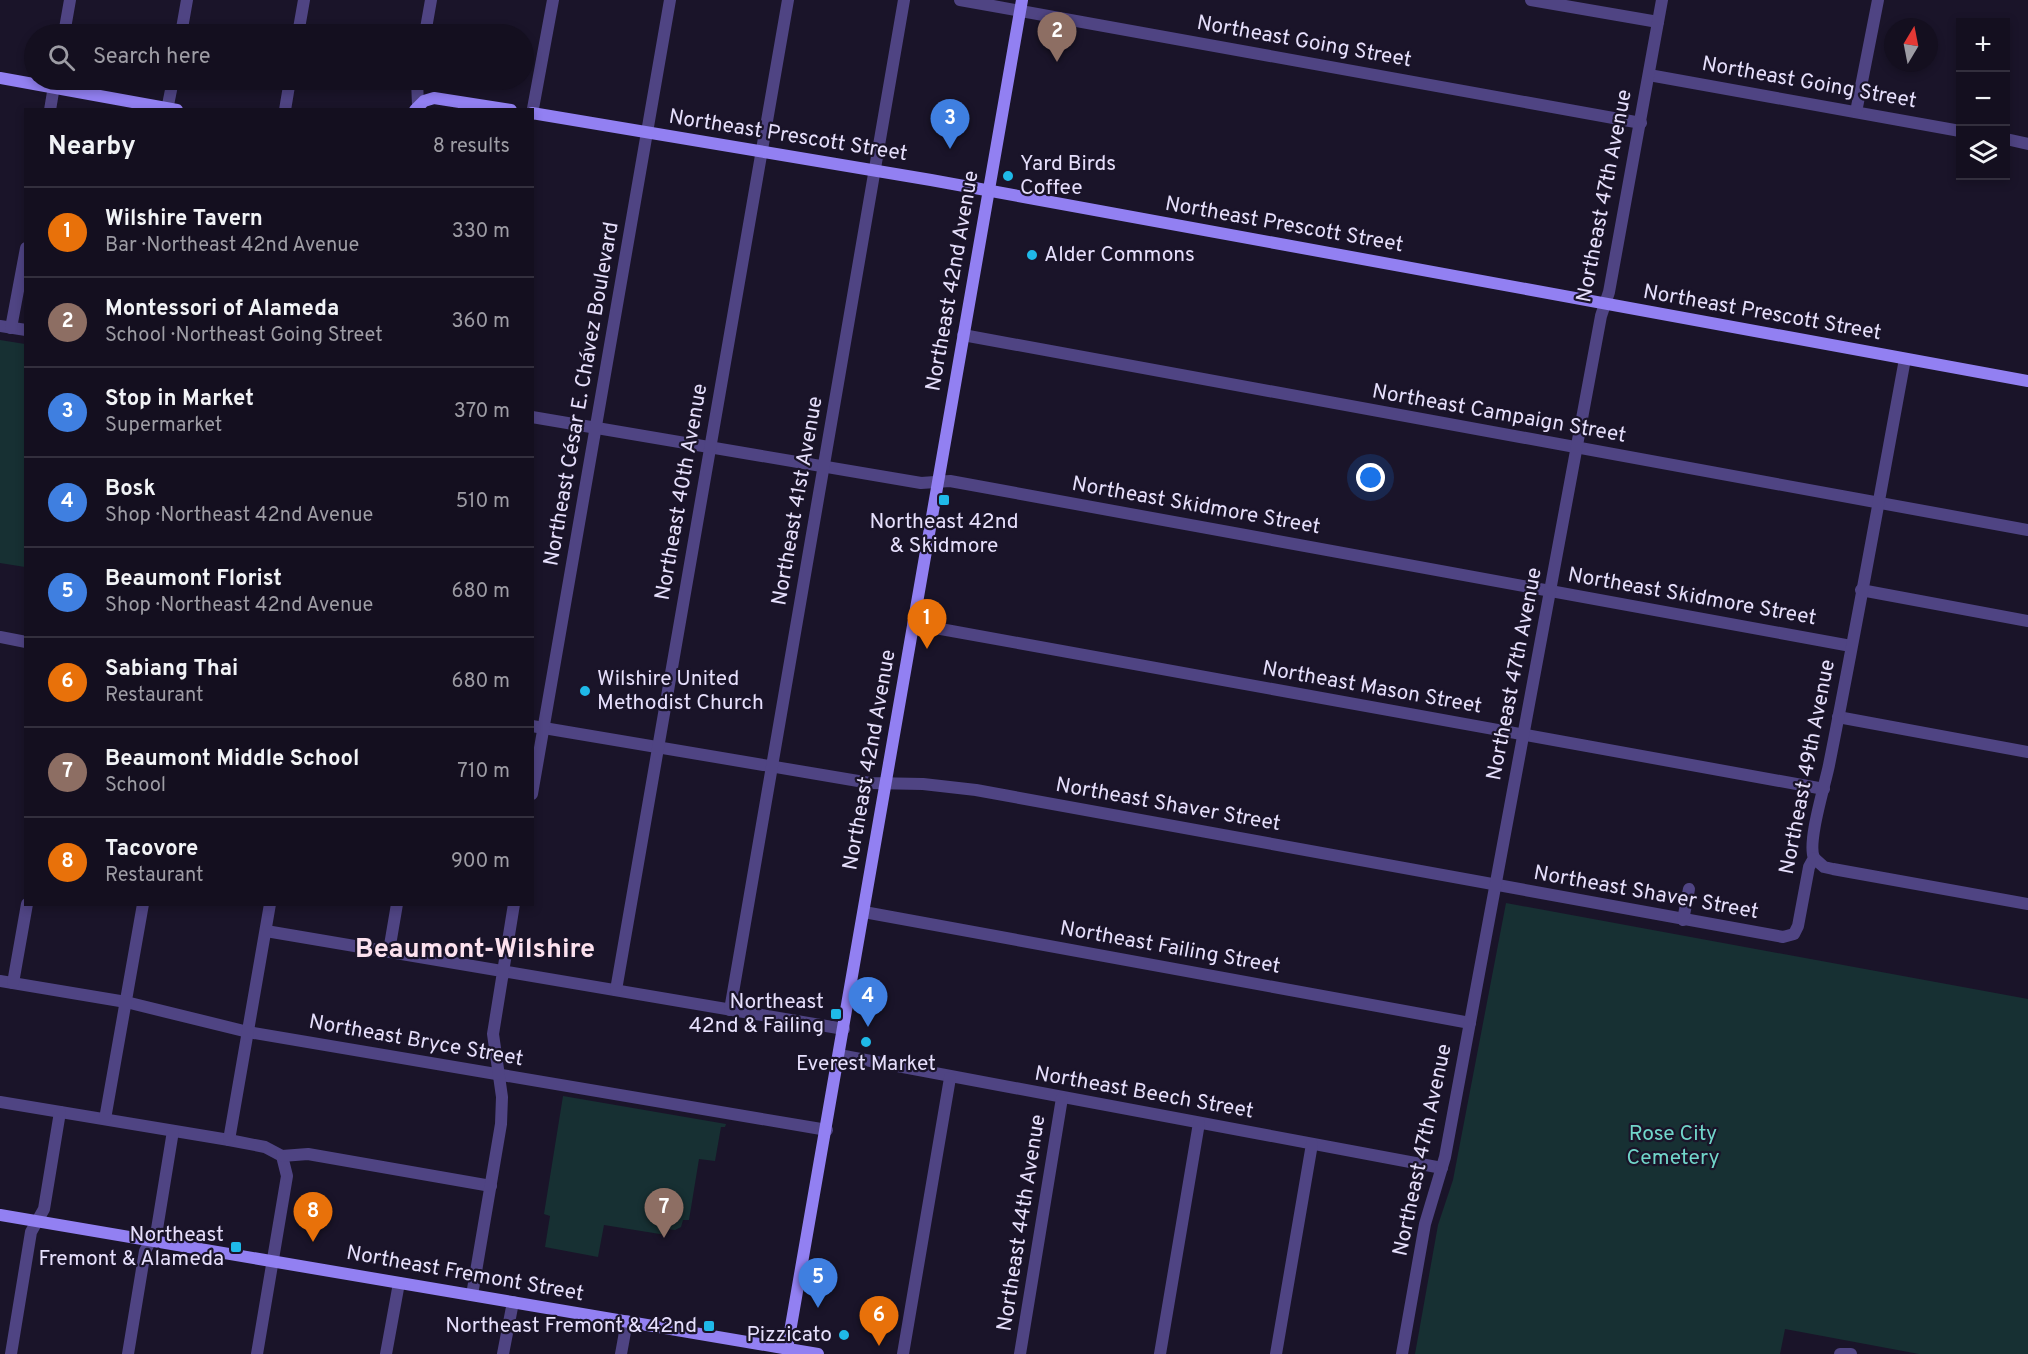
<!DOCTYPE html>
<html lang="en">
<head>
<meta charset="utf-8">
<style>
  :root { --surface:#140f1f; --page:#211d2c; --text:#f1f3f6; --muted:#9d9ca4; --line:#332f3d; --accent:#0f766e }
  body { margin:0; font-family:Overpass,sans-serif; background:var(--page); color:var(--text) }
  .controls { position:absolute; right:18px; top:18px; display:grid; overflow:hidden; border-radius:0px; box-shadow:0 3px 9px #0003 }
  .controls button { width:54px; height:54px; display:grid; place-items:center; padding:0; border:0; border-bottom:2px solid var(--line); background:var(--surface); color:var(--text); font:30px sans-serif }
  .compass { position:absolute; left:1884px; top:18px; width:54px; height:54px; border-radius:50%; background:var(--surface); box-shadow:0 3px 9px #0003; rotate:10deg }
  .you { position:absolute; left:1371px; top:478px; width:21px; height:21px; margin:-15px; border:4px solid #fff; border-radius:50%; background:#1a73e8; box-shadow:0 0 0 9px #1a73e833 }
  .badge { display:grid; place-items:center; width:39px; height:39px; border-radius:50%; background:var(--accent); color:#fff; font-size:20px; font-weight:700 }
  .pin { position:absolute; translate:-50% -50px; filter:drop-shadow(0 2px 3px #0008) }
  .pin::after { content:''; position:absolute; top:32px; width:21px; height:18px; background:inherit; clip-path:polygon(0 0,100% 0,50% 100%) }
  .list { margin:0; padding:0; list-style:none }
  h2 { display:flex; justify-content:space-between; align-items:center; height:78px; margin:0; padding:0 24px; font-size:26px }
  h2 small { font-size:20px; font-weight:400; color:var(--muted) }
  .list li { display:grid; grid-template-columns:39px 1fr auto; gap:18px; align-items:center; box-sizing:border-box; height:90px; padding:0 24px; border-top:2px solid var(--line) }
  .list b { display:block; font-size:22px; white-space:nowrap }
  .list p { margin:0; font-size:20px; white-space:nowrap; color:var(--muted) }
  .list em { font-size:20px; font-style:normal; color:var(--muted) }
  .icon { flex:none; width:33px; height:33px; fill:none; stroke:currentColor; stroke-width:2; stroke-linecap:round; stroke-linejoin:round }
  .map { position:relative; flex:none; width:2028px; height:1354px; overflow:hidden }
  .search { position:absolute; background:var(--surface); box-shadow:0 3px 9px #0003; left:24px; top:24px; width:510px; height:66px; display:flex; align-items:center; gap:15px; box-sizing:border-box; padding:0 21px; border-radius:33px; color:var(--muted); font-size:22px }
  .panel { position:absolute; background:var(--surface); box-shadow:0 3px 9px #0003; left:24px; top:108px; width:510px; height:798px; border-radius:0px }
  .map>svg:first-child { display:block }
</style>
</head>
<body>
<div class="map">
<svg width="2028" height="1354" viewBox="0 0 2028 1354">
  <rect width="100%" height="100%" fill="#1a1429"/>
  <g fill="#173033">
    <polygon points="0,340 25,344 25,567 0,563"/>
    <polygon points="1506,903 2028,999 2028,1354 1919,1354 1785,1329 1780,1354 1415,1354 1438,1225 1453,1180"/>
    <polygon points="563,1096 726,1124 725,1127 721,1127 715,1161 699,1159 689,1220 683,1220 681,1227 675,1230 667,1229 666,1235 604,1225 598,1257 545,1247 550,1216 544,1214"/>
  </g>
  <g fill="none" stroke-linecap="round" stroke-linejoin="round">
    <g stroke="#4f4483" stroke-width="12">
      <polyline points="960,0 1641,123"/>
      <polyline points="1531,0 1658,22"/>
      <polyline points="64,34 70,0"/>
      <polyline points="181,34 187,0"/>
      <polyline points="298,34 304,0"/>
      <polyline points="425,34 431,0"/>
      <polyline points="1649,75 1960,131"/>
      <polyline points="417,80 418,105"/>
      <polyline points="50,110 55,80"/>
      <polyline points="167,110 173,80"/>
      <polyline points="285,110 290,80"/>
      <polyline points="1856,112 1878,0"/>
      <polyline points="532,114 553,0"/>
      <polyline points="2006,139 2028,144"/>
      <polyline points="0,326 26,330"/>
      <polyline points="11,328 26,248"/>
      <polyline points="963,335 2028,530"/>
      <polyline points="532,417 921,483 950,481 1851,646"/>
      <polyline points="1861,590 2028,621"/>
      <polyline points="913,624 1824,789"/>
      <polyline points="0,637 26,642"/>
      <polyline points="1838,717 2028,752"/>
      <path d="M532,726L870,783L923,784L976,790L1783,937L1794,934L1798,926L1809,867L1814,858C1807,842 1825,785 1829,765C1856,630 1880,494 1905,359"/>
      <polyline points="532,794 670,0"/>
      <polyline points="1814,858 1824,867 1833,869 2028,904"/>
      <polyline points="864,912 1470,1023"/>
      <polyline points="1683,920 1689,889"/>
      <polyline points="266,931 844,1029"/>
      <polyline points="389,951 397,904"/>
      <polyline points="0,981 126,1002 248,1032 827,1130"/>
      <polyline points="13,983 27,904"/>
      <polyline points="616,990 788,0"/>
      <polyline points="730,1010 904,0"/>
      <polyline points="839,1055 1442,1168"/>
      <polyline points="0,1102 229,1140 265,1147 282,1156 287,1176 257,1354"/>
      <polyline points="105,1119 143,904"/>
      <polyline points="229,1140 270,904"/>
      <polyline points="282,1156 308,1154 491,1186"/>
      <polyline points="472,1295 501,1124 502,1097 493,1034 514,904"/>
      <polyline points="11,1354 31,1232 44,1209 60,1112"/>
      <polyline points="128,1354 145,1251 157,1229 173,1131"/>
      <polyline points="386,1354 399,1283"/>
      <polyline points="503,1354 513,1302"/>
      <polyline points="621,1354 627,1321"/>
      <polyline points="903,1354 950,1078"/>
      <polyline points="1020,1354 1062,1098"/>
      <polyline points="1160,1354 1199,1123"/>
      <polyline points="1276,1354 1312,1144"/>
      <polyline points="1402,1354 1425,1224 1445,1157 1601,316 1609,292 1662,0"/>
      <polyline points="1840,1354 1851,1354"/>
    </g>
    <g stroke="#9280f2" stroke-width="12">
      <polyline points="0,78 177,110"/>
      <polyline points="415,110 424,101 434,98 511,110"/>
      <polyline points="532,113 931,180 2028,381"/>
      <polyline points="0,1215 818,1354"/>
      <polyline points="787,1349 1022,0"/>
    </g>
  </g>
  <g fill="#1fb9e8" stroke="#1a1429" stroke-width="2">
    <circle cx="1008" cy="176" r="6"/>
    <circle cx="1032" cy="255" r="6"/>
    <rect x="938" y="494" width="12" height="12" rx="3"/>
    <circle cx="585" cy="691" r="6"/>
    <rect x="830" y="1008" width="12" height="12" rx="3"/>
    <circle cx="866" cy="1042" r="6"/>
    <rect x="230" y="1241" width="12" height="12" rx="3"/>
    <rect x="703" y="1320" width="12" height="12" rx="3"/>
    <circle cx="844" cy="1335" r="6"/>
  </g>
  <g text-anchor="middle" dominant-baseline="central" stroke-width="4.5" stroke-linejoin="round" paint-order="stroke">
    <g font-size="21" fill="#e6dffc" stroke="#1a1429">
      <text transform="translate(1304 42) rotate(10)">Northeast Going Street</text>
      <text transform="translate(1809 83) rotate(10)">Northeast Going Street</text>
      <text transform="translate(788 136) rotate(9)">Northeast Prescott Street</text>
      <text transform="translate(1605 196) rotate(-79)">Northeast 47th Avenue</text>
      <text transform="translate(1284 225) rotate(10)">Northeast Prescott Street</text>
      <text transform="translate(953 281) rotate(-80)">Northeast 42nd Avenue</text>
      <text transform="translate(1762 313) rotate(10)">Northeast Prescott Street</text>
      <text transform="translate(582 394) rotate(-80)">Northeast César E. Chávez Boulevard</text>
      <text transform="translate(1499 414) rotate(10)">Northeast Campaign Street</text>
      <text transform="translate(682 492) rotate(-80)">Northeast 40th Avenue</text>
      <text transform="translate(798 501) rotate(-80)">Northeast 41st Avenue</text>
      <text transform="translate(1196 506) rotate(10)">Northeast Skidmore Street</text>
      <text transform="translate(1692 597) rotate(10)">Northeast Skidmore Street</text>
      <text transform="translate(1515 674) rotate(-79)">Northeast 47th Avenue</text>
      <text transform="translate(1372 688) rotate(10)">Northeast Mason Street</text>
      <text transform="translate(870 760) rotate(-80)">Northeast 42nd Avenue</text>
      <text transform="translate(1808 767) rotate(-79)">Northeast 49th Avenue</text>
      <text transform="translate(1168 805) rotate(10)">Northeast Shaver Street</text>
      <text transform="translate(1646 893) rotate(10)">Northeast Shaver Street</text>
      <text transform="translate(1170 948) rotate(10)">Northeast Failing Street</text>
      <text transform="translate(416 1041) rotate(10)">Northeast Bryce Street</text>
      <text transform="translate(1144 1093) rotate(10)">Northeast Beech Street</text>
      <text transform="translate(1423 1150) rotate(-78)">Northeast 47th Avenue</text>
      <text transform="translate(1022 1223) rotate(-81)">Northeast 44th Avenue</text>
      <text transform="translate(465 1274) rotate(10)">Northeast Fremont Street</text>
    </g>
    <g font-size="21" fill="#e6dffc" stroke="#1a1429" text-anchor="end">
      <text x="1020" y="164" text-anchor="start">Yard Birds<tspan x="1020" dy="24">Coffee</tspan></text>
      <text x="1044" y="255" text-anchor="start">Alder Commons</text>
      <text x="944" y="522" text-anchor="middle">Northeast 42nd<tspan x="944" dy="24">&amp; Skidmore</tspan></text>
      <text x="597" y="679" text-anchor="start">Wilshire United<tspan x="597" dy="24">Methodist Church</tspan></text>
      <text x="824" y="1002">Northeast<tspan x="824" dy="24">42nd &amp; Failing</tspan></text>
      <text x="866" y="1064" text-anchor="middle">Everest Market</text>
      <text x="224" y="1235">Northeast<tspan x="224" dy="24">Fremont &amp; Alameda</tspan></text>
      <text x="697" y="1326">Northeast Fremont &amp; 42nd</text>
      <text x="832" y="1335">Pizzicato</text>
    </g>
    <g font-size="21" fill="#71d6ca" stroke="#1a1429">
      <text x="1673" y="1134">Rose City<tspan x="1673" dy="24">Cemetery</tspan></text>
    </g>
    <g font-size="27" font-weight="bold" fill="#fce1ee" stroke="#1a1429">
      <text x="475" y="950">Beaumont-Wilshire</text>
    </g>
  </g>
</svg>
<div class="controls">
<button>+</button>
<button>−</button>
<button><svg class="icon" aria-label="layers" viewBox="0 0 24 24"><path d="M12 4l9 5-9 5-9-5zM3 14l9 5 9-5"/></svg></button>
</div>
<svg class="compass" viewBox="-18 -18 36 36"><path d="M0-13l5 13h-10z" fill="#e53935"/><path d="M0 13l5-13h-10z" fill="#9d9ca4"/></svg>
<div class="you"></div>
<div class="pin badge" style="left:927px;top:649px;background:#e8710a">1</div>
<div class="pin badge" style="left:1057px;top:62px;background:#8d6e63">2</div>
<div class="pin badge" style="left:950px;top:149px;background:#3f7fe0">3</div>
<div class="pin badge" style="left:868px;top:1027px;background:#3f7fe0">4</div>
<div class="pin badge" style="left:818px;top:1308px;background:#3f7fe0">5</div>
<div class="pin badge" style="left:879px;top:1346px;background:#e8710a">6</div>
<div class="pin badge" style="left:664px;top:1238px;background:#8d6e63">7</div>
<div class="pin badge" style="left:313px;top:1242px;background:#e8710a">8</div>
<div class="search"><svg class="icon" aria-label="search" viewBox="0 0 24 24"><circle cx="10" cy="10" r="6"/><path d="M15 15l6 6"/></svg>Search here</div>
<section class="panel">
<h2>Nearby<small>8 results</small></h2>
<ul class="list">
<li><span class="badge" style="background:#e8710a">1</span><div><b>Wilshire Tavern</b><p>Bar · Northeast 42nd Avenue</p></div><em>330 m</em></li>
<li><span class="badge" style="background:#8d6e63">2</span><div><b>Montessori of Alameda</b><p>School · Northeast Going Street</p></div><em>360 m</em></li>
<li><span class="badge" style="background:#3f7fe0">3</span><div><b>Stop in Market</b><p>Supermarket</p></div><em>370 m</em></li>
<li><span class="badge" style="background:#3f7fe0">4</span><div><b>Bosk</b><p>Shop · Northeast 42nd Avenue</p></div><em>510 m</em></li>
<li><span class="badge" style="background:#3f7fe0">5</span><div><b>Beaumont Florist</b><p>Shop · Northeast 42nd Avenue</p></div><em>680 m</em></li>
<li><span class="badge" style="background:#e8710a">6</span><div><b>Sabiang Thai</b><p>Restaurant</p></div><em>680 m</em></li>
<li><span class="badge" style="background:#8d6e63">7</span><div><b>Beaumont Middle School</b><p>School</p></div><em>710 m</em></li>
<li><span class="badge" style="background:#e8710a">8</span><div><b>Tacovore</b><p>Restaurant</p></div><em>900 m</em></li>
</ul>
</section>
</div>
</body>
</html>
